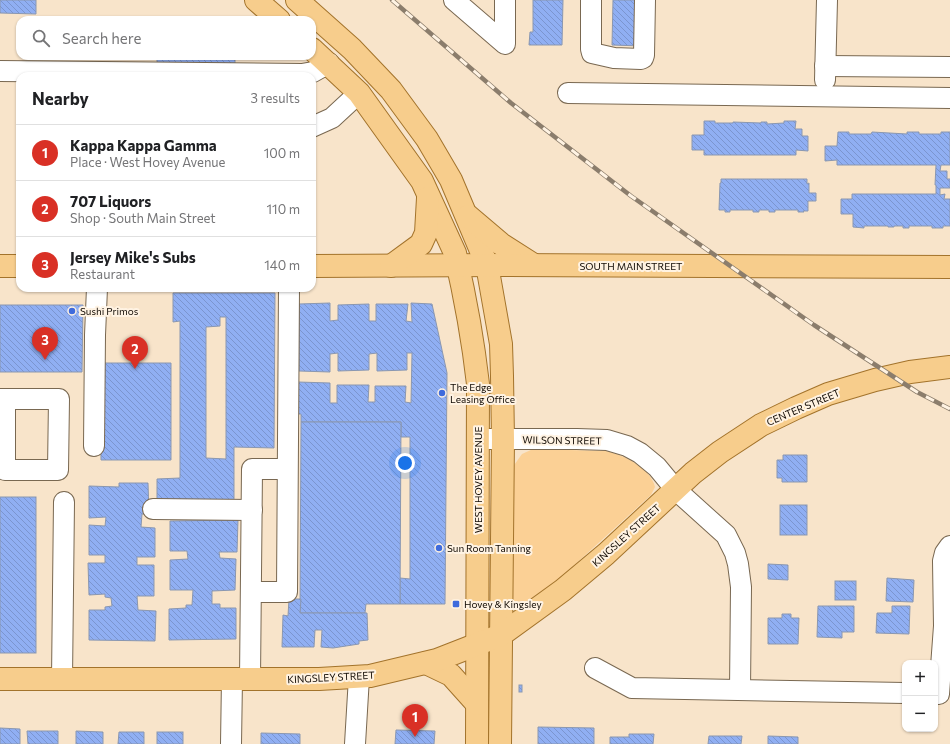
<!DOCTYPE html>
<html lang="en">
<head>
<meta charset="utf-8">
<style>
  :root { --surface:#fff; --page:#f2f2f2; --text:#202124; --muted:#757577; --line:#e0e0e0; --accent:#d93025 }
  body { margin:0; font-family:Commissioner,sans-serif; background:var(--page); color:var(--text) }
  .controls { position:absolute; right:12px; bottom:12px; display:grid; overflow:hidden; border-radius:8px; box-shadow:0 1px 3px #0004 }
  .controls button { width:36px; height:36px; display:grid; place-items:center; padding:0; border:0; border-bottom:1px solid var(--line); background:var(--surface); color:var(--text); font:20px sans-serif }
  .you { position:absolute; left:405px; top:463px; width:14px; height:14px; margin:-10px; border:3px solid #fff; border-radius:50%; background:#1a73e8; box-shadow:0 0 0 6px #1a73e833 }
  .badge { display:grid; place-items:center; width:26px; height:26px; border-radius:50%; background:var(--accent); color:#fff; font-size:13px; font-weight:700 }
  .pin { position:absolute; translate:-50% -33px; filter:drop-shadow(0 1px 2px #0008) }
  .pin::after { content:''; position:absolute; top:21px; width:14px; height:12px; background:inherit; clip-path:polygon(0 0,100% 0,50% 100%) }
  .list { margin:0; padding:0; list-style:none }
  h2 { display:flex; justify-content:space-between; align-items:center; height:52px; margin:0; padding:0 16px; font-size:17px }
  h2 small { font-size:13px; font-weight:400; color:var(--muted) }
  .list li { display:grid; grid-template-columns:26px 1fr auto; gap:12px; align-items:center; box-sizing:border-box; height:56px; padding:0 16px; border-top:1px solid var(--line) }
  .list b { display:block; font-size:15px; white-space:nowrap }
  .list p { margin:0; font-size:13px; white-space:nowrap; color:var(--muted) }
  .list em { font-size:13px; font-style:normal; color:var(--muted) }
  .icon { flex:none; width:22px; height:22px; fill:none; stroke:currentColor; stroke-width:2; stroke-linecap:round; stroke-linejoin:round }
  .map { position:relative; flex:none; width:950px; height:744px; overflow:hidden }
  .search { position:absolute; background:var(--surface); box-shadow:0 1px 3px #0004; left:16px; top:16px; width:300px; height:44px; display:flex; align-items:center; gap:10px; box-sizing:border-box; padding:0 14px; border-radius:12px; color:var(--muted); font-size:15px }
  .panel { position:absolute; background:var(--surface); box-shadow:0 1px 3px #0004; left:16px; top:72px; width:300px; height:220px; border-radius:12px }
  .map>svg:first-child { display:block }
</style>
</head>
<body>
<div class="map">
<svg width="950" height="744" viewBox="0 0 950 744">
  <defs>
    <pattern id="building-back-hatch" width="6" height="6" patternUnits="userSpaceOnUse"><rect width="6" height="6" fill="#90aff3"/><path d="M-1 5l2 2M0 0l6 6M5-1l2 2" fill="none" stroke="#7b95cf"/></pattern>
  </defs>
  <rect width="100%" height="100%" fill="#f8e4ca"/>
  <path fill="#fbd095" d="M533,449L606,451C623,455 650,467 655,487L651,495L558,580L523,604H515L512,598V468L522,454Z"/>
  <g fill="url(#building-back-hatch)" stroke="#8a97b0" fill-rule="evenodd">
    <polygon points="0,0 36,0 36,14 0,13"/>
    <polygon points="533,0 563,0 562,45 529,45 530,32 533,32"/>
    <polygon points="613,0 641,0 641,46 612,45"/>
    <polygon points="157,56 235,56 235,65 157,64"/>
    <polygon points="704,121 715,121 715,123 733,123 733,122 761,123 761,122 767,122 767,124 784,123 784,121 796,121 795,129 802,129 802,136 808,136 808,151 796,150 796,155 704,155 704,150 692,150 692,135 704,135"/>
    <polygon points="838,132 849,132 849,134 871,134 872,132 907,134 907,132 919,132 919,134 941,134 941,132 950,132 950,165 941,165 940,171 947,171 947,179 950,179 950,188 940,188 940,195 945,194 944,199 950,199 950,226 943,226 943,228 932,228 932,226 909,226 909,228 903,228 903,226 894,226 894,227 888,227 888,226 864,226 864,228 853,227 853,214 841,214 841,199 852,199 852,194 936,194 936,185 935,185 936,165 837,165 837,160 825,161 825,146 837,146"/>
    <polygon points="721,179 807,179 807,184 809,183 809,193 816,193 816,201 808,201 808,211 803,211 804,212 798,212 798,210 775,210 775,212 769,212 769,210 759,210 759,212 753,212 753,210 730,210 730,212 725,212 725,210 719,210 720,183 721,183"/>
    <path d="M173,293H275L274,448L234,447V506L157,505V479L180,478V321L173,322ZM220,317H226V459L206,458V327L220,326Z"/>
    <polygon points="330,303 330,321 338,320 338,305 369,304 369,321 376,321 376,304 408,304 406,321 412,322 411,303 432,304 447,373 445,604 400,604 400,578 410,579 410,437 401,437 401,422 301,422 301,414 298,414 298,382 330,383 330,403 337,403 337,385 369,385 368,402 375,402 375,386 406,386 405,402 411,403 412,353 407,353 407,370 377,371 377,353 369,354 369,370 338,371 338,353 330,354 330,372 299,371 299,304"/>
    <polygon points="0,305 83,305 82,372 0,372"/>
    <polygon points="100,363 171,363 171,460 101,460"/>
    <polygon points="301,422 401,422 400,604 366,604 365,613 300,613"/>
    <polygon points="783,455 807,455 807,482 782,482 782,478 777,478 777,460 783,460"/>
    <polygon points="119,483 148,483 149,514 142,514 141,527 155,528 155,557 137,557 137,565 154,565 154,596 137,596 138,610 156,611 155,641 89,640 89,610 105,610 105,607 112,606 111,598 105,597 105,594 89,595 88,563 105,563 105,555 89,555 89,525 105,526 106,517 89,518 89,486 119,487"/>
    <rect x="0" y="497" width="36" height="156"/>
    <rect x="780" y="505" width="27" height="30"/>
    <polygon points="238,520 237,552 219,552 220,558 236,559 235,590 212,591 212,604 220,604 220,608 236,608 236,639 169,640 169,609 186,608 186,605 192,605 193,590 170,590 170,560 188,559 187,551 170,551 170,521"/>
    <polygon points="768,564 788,565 788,580 768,579"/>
    <polygon points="887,578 914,580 913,602 886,601"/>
    <rect x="835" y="581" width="21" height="19"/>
    <polygon points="289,599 301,599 300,613 367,613 368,640 359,641 359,644 333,648 321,647 322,630 315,630 314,647 282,647 283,615 288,616"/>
    <polygon points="818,606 854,606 854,632 842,632 842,638 817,637"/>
    <polygon points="892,606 910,606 909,634 876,633 877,613 892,613"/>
    <polygon points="782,614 791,614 791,618 799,618 798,644 768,644 768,618 782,618"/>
    <rect x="519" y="685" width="3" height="7"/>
    <polygon points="538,727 594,728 594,744 538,744"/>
    <polygon points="0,728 20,729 20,744 0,744"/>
    <polygon points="396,730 435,731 434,744 395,744"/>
    <polygon points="27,731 58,731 58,744 28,744"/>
    <polygon points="76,731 103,732 103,744 76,744"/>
    <polygon points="119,732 144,732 144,744 118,744"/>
    <rect x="157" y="732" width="26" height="12"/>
    <polygon points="261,733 300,734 300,744 261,744"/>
    <polygon points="629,734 654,734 653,744 610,744 610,737 629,737"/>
    <polygon points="709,736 742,736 741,744 708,744"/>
    <polygon points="768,736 798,737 798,744 768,744"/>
  </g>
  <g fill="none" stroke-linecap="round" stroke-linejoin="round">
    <g stroke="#796851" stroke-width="22">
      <g id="minor">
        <polyline points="454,0 505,44 505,0"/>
        <polyline points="591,0 591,49 592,53 614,58 641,59 643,58 644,55 645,0"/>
        <polyline points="825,66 950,67"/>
        <polyline points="0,71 302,74 313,72 329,63"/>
        <polyline points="825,80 827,0"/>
        <polyline points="568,93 950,98"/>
        <polyline points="312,127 332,118 359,93"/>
        <polyline points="0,399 59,399 58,470 5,470 5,399"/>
        <polyline points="478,439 577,439 607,440 627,446 640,453 657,467 676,490 726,535 735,553 738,564 741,587 740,690"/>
        <polyline points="94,446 95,335 97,288"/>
        <polyline points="153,509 252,510"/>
        <polyline points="251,592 287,592 289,288"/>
        <polyline points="595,668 632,688 905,693"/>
        <polyline points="62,679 64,502"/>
        <polyline points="250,679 252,469 287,469"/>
        <polyline points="939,694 944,626 943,561 945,553 950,546"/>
        <polyline points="231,744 232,679"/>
        <polyline points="355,744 359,677"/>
      </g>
    </g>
    <g stroke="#a3732b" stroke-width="24">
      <g id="major">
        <polyline points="256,0 279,20"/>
        <polyline points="297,0 352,49 391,90 427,139 451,180 487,265 501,344 502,376 503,439 500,744"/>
        <path d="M312,49L359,93L422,181L455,253C465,296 473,340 478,384L477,744"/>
        <polyline points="468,216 501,244 534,265"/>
        <polyline points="0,266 20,266"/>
        <polyline points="312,266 504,265 950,267"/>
        <polyline points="391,266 421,244 426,233 428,198"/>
        <polyline points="426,663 451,675 477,704"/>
        <polyline points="0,679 319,679 370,676 437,660 501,635 563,590 606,554 693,473 720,452 761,425 796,408 828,394 875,380 910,372 950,367"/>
      </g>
    </g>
    <use href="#minor" stroke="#fff" stroke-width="20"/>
    <use href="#major" stroke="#f7cd8c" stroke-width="22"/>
    <g stroke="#8b7d6c" stroke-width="4.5">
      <polyline id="rail" points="392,0 511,103 631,196 814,325 917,392 950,409"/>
    </g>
    <use href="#rail" stroke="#fff3e3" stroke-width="3" stroke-dasharray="9" stroke-linecap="butt"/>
  </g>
  <g fill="#3f6bdc" stroke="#fff3e3" stroke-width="1.5">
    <circle cx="72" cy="311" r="4"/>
    <circle cx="442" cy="393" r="4"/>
    <circle cx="439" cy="548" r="4"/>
    <rect x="452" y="600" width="8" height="8" rx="2"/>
  </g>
  <g text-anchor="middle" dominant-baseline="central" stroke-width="4" stroke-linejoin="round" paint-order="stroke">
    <g font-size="10" fill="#110a03" stroke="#fff3e3">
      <text x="631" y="266">SOUTH MAIN STREET</text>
      <text transform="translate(803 407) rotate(-23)">CENTER STREET</text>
      <text transform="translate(562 440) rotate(1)">WILSON STREET</text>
      <text transform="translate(478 480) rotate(-90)">WEST HOVEY AVENUE</text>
      <text transform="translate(626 535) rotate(-42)">KINGSLEY STREET</text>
      <text transform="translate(331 677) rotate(-3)">KINGSLEY STREET</text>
    </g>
    <g font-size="10" fill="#110a03" stroke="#fff3e3" text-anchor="start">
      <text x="80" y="311">Sushi Primos</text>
      <text x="450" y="387">The Edge<tspan x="450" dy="12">Leasing Office</tspan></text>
      <text x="447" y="548">Sun Room Tanning</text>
      <text x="464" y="604">Hovey &amp; Kingsley</text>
    </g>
  </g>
</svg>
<div class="controls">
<button>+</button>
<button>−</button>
</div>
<div class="you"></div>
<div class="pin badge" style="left:415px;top:737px">1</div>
<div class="pin badge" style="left:135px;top:369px">2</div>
<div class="pin badge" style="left:45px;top:360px">3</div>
<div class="search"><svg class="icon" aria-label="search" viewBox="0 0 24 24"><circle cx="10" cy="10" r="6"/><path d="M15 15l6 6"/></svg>Search here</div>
<section class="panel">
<h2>Nearby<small>3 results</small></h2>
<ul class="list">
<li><span class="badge">1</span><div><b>Kappa Kappa Gamma</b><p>Place · West Hovey Avenue</p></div><em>100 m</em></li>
<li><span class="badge">2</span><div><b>707 Liquors</b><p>Shop · South Main Street</p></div><em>110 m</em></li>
<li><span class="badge">3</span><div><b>Jersey Mike's Subs</b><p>Restaurant</p></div><em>140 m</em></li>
</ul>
</section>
</div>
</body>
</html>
